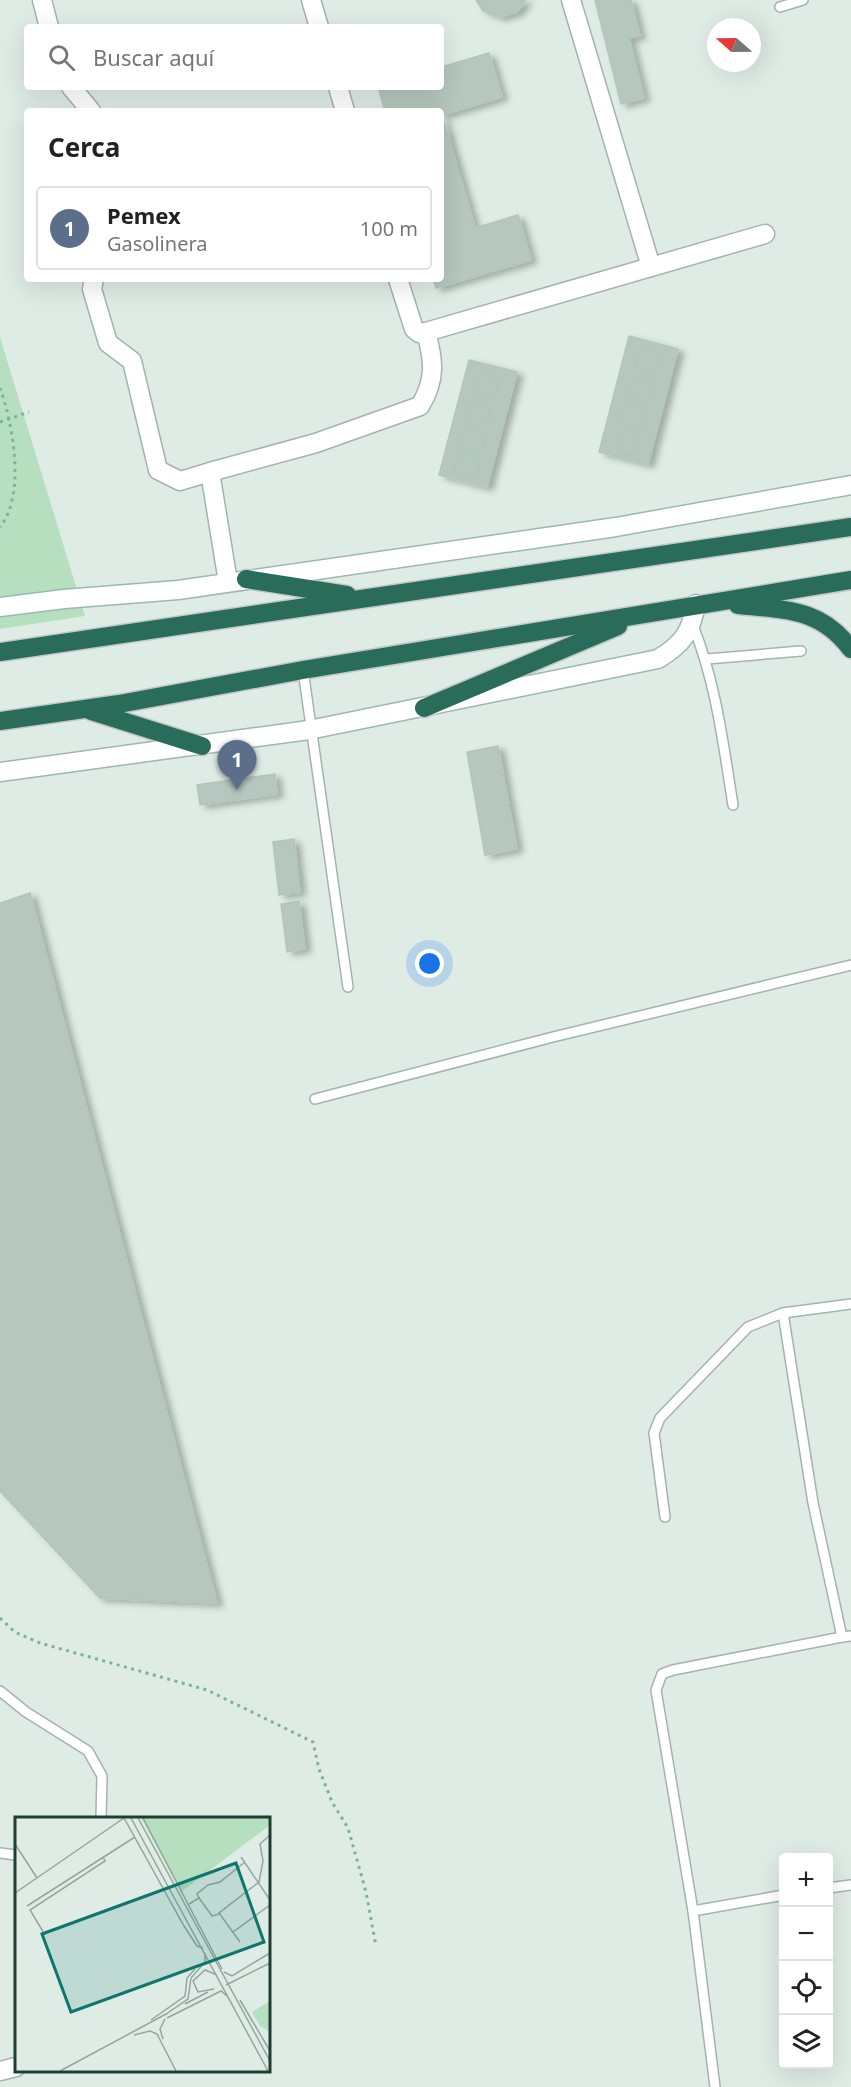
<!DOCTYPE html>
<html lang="es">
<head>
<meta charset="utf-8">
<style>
  :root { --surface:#fff; --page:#f6f6f6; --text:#222; --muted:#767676; --line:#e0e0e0; --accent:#ea580c }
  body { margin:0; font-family:"Noto Sans",sans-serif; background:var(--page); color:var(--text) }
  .controls { position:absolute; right:18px; bottom:18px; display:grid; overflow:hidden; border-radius:6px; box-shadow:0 6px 24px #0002 }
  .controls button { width:54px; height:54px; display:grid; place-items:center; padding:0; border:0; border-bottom:2px solid var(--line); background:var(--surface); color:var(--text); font:30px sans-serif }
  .compass { position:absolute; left:707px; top:18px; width:54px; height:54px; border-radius:50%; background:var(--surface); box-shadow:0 6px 24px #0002; rotate:290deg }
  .you { position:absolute; left:430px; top:964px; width:21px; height:21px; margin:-15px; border:4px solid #fff; border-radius:50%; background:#1a73e8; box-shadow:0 0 0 9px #1a73e833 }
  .badge { display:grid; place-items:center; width:39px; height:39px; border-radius:50%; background:var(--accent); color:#fff; font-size:20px; font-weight:700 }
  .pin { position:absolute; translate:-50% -50px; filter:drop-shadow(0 2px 3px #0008) }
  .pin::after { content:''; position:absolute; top:32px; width:21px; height:18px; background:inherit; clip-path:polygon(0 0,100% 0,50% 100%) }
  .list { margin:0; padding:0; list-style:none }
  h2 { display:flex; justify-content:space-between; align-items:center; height:78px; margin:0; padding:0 24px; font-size:26px }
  h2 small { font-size:20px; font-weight:400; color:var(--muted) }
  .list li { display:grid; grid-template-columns:39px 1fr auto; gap:18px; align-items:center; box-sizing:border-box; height:84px; margin:0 12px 12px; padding:0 12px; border:2px solid var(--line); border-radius:6px }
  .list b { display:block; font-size:22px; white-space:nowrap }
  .list p { margin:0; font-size:20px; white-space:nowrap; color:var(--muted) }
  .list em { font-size:20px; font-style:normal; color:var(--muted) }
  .icon { flex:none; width:33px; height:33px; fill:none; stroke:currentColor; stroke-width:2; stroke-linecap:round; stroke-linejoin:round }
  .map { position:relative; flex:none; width:851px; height:2087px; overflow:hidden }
  .search { position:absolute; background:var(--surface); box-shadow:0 6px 24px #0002; left:24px; top:24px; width:420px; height:66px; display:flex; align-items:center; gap:15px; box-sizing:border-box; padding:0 21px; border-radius:6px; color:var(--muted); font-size:22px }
  .panel { position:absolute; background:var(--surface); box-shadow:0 6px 24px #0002; left:24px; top:108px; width:420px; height:174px; border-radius:6px }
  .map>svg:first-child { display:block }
</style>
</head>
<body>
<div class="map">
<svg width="851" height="2087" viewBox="0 0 851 2087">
  <defs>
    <filter id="shadow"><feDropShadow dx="6" dy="3.5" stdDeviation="3" flood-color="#0004"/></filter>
  </defs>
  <rect width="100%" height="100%" fill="#dfece6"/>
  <polygon fill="#b6dfbf" points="0,337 85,616 0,629"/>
  <g fill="#b5c7be" stroke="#b1c6bc" stroke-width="1.5" filter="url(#shadow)">
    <polygon points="476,0 526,0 517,12 500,17 483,11"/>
    <polygon points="595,0 631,0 640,36 629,38 644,98 621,104"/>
    <polygon points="489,53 502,97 442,115 475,228 518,215 531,260 436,288 433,279 441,279 441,111 385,111 378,87 441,87 441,67"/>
    <polygon points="629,336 678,349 648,464 599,452"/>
    <circle cx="647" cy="361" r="12"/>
    <polygon points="469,360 517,372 487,487 439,475"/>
    <circle cx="486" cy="386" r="12"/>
    <circle cx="641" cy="389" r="12"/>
    <circle cx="479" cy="413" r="12"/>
    <circle cx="634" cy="417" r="12"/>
    <circle cx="472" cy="441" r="12"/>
    <circle cx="628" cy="443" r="12"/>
    <circle cx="466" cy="467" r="12"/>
    <polygon points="498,746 517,849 485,855 467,752"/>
    <polygon points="275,774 277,794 200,805 197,785"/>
    <polygon points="294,839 300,892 279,895 273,842"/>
    <polygon points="30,893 217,1603 100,1598 0,1491 0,903"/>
    <polygon points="299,901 305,949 287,952 281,904"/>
  </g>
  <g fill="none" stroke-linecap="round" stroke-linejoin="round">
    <g stroke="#a2b4ad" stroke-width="12">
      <g id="lane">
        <polyline points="780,7 803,0"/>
        <path d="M692,623C716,682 723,743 733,805"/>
        <polyline points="707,659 801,651"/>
        <polyline points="303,670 348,987"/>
        <polyline points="315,1099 553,1037 851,965"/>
        <polyline points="783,1313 813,1503 842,1637 851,1636"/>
        <polyline points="665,1517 654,1433 660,1418 748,1327 783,1313 851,1304"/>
        <polyline points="0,1691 26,1712 88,1751 102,1776 101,1818"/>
        <polyline points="0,1853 16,1855"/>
        <polyline points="828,1888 851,1885"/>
        <polyline points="784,1895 693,1911 656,1690 662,1674 673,1670 842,1637"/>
        <polyline points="693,1911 715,2087"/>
      </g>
    </g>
    <g stroke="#a2b4ad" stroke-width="21">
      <g id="street">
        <polyline points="42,0 49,27"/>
        <polyline points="311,0 319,27"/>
        <polyline points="571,0 651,267"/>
        <polyline points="71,87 91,111"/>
        <polyline points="338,87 345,111"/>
        <polyline points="94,279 92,289 108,343 132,361 158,470 180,481 210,472 228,582"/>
        <polyline points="398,279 414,329 419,333 426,332 765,234"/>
        <path d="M210,472L316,443L420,406C436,380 434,361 426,332"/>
        <polyline points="0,2071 16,2067"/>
      </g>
    </g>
    <g stroke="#9db8ad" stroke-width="21">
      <g id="secondary">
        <polyline points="0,607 64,599 178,590 616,527 851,485"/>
        <path d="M0,772L309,730L658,659C683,644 691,632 696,604"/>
      </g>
    </g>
    <g stroke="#c0c9c6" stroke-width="21">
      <g id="highway">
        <polyline points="246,579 347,595"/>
        <path d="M738,605C786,610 820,608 851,649"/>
        <polyline points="0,652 851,527"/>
        <polyline points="424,708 618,626"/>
        <polyline points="91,711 202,746"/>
        <polyline points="0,721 119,704 303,670 851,580"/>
      </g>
    </g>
    <g stroke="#7db29e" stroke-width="3" stroke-dasharray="3 4.5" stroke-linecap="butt">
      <path d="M0,388C13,424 26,495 0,527"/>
      <polyline points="0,422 29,412"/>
      <polyline points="0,1618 15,1632 40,1643 207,1690 313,1742 319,1769 332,1802 348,1828 366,1892 376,1946"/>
    </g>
    <use href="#lane" stroke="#fff" stroke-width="9"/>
    <use href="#street" stroke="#fff" stroke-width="18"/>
    <use href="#secondary" stroke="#fff" stroke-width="18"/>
    <use href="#highway" stroke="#296c5a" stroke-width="18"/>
  </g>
  <g transform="translate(15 1817)">
    <rect width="255" height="255" fill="#dfece6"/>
    <path d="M126,1H255V8L166,75ZM255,184V215L245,209L237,195Z" fill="#b6dfbf"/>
    <path fill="none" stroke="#92a69e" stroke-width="1.5" d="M109,1L169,109L182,129L188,131M116,1L253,254M123,1L255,244M128,1L207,152M0,27L22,61M226,40L255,83M0,76L109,1M184,81L197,99L204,97M174,87L184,81L182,77L193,68L205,65L230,45M12,89L120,20M218,115L255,88M30,118L15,93L90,44L88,40M225,125L204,96L244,65L248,44L245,27L255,18M209,155L217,159L255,136M211,168L255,146M199,172L183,175L178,164L190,153L202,158M225,183L255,234M170,187L193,175M151,197L173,182L176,161L190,145V136M152,201L206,174L212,179M136,203L170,179L172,161L180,152M119,218L135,214L142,217L161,254M148,222L145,212L150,202M45,254L153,196"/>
    <path fill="#0f766e" fill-opacity="0.15" stroke="#0f766e" stroke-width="3" d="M221,46L249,125L56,195L27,117Z"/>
    <rect width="255" height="255" fill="none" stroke="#1f3d33" stroke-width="3"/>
  </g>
</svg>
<div class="controls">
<button>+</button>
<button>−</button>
<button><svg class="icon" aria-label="locate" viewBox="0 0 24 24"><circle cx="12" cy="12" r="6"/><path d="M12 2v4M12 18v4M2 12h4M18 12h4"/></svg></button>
<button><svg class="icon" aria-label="layers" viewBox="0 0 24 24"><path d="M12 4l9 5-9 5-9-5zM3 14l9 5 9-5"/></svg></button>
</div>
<svg class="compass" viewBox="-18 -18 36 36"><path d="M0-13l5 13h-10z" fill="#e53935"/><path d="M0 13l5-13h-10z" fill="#767676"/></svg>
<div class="you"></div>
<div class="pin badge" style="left:237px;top:790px;background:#5c6f8a">1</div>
<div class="search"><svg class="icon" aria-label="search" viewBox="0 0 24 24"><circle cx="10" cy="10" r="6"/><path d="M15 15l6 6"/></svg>Buscar aquí</div>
<section class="panel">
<h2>Cerca<small></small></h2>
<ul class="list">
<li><span class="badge" style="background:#5c6f8a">1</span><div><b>Pemex</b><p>Gasolinera</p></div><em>100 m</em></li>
</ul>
</section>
</div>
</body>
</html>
